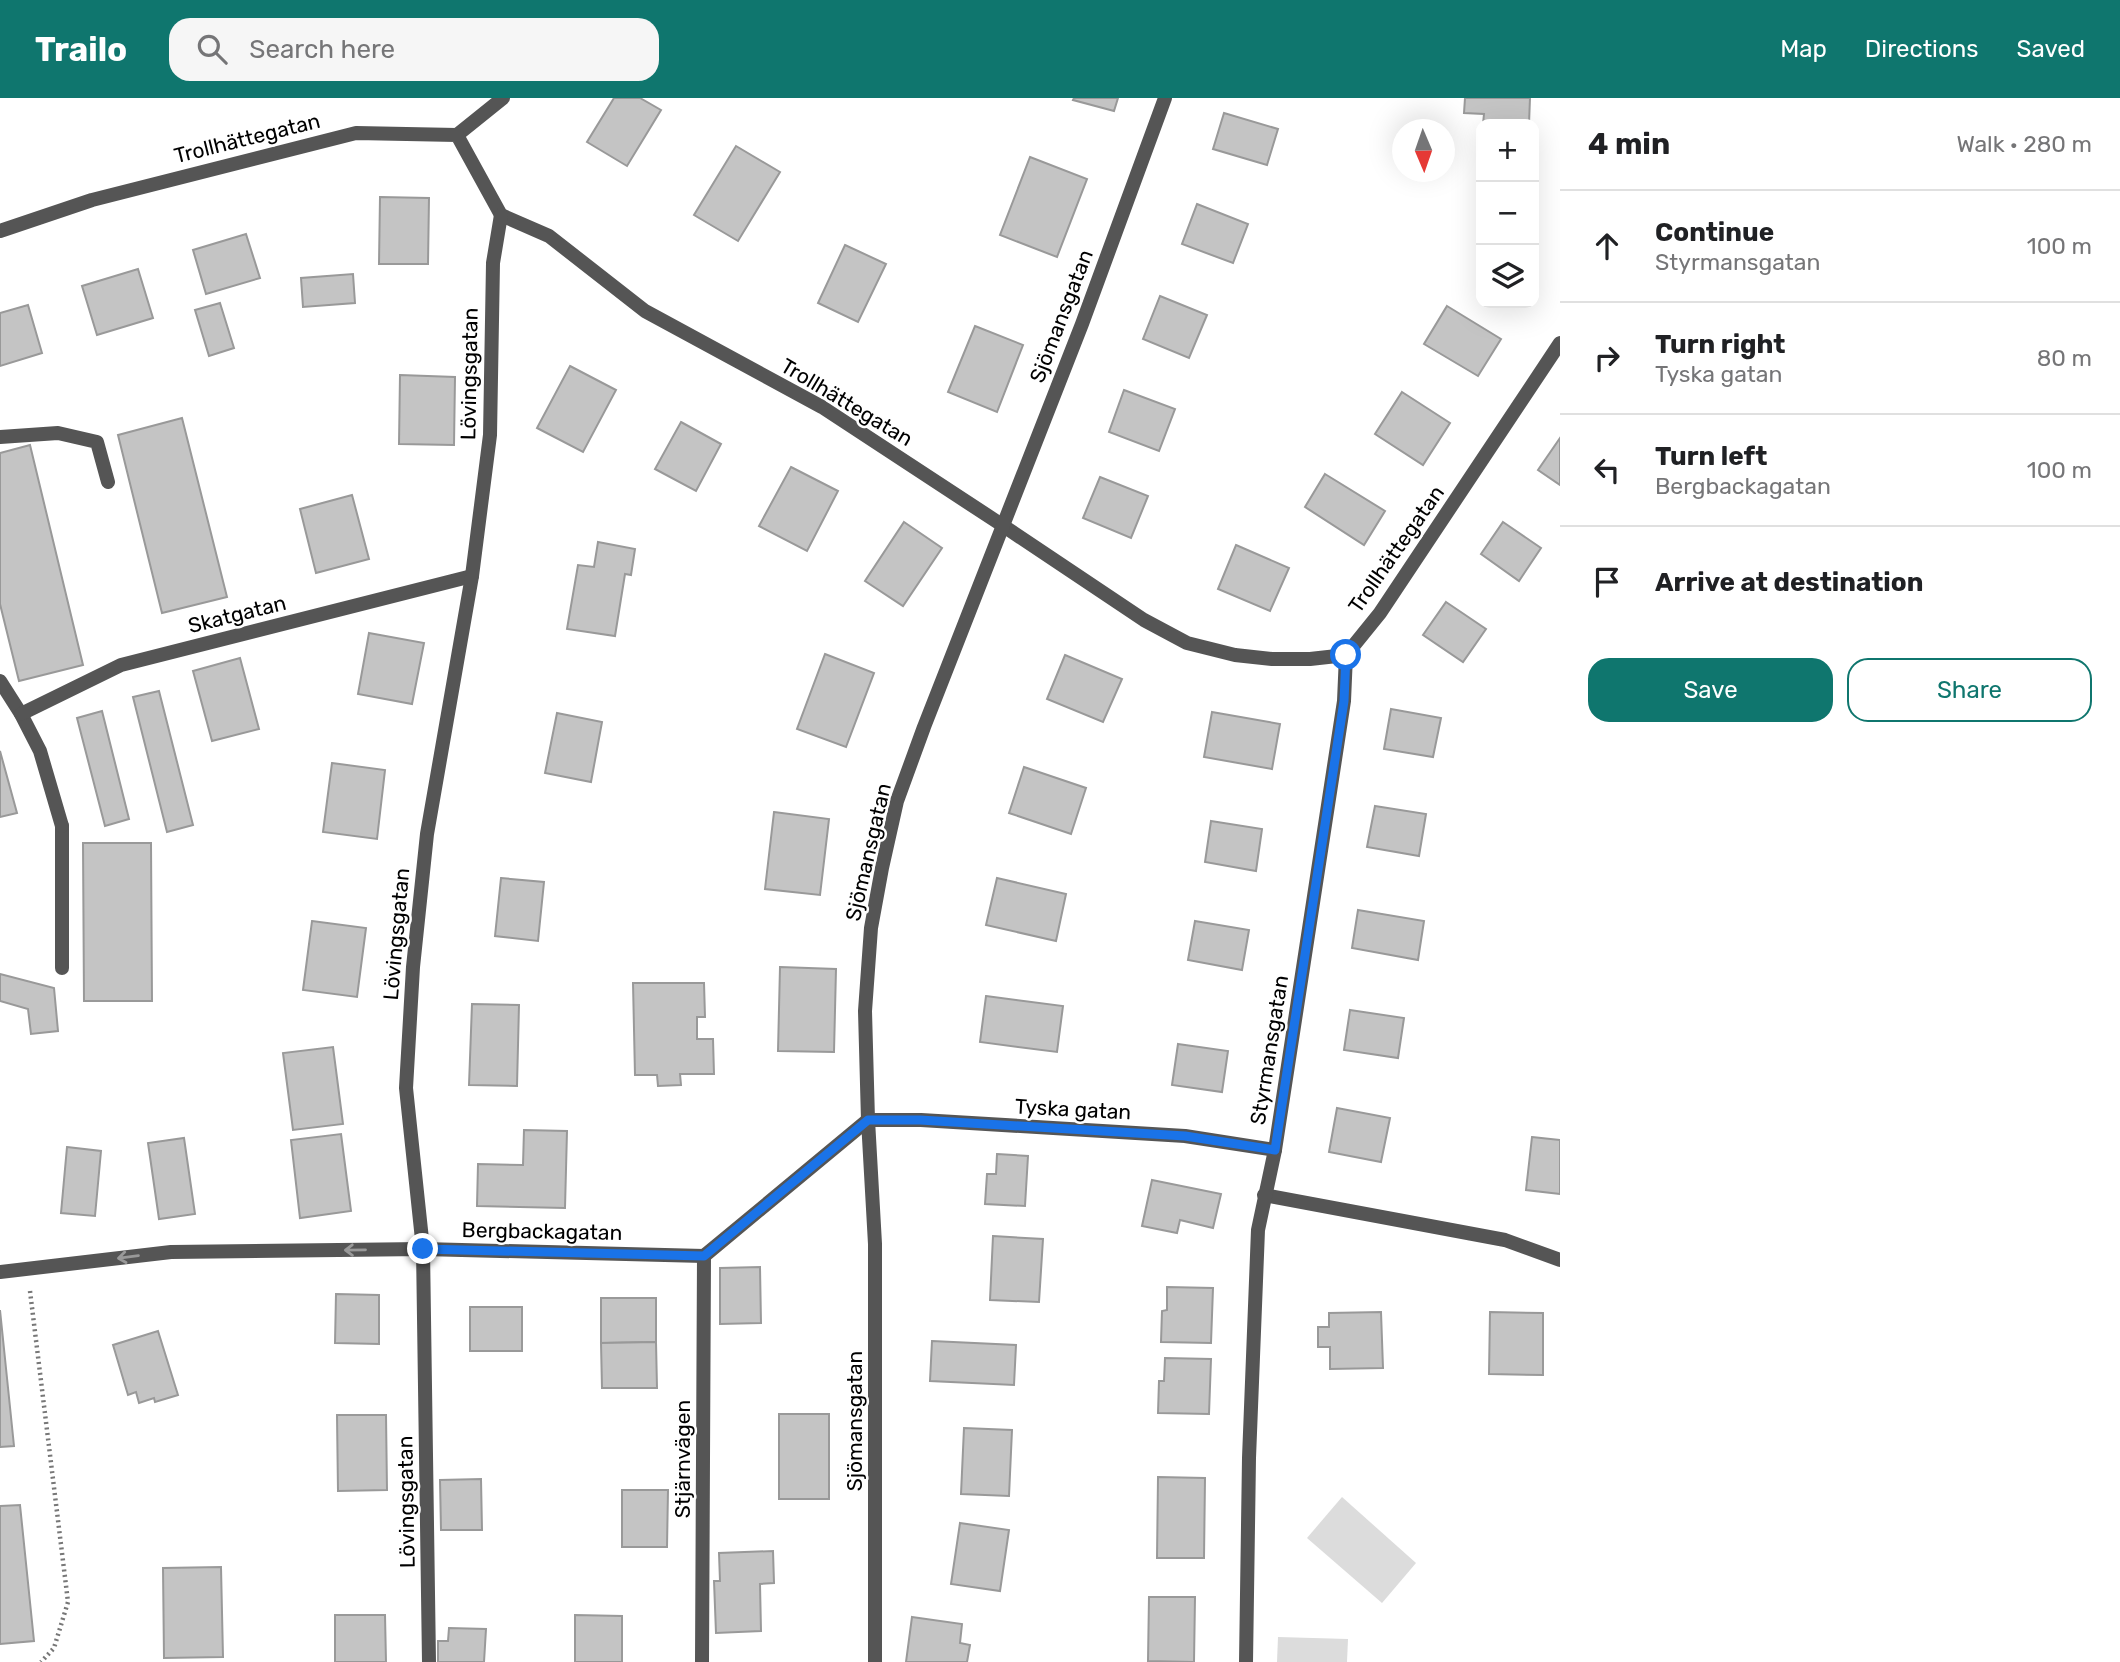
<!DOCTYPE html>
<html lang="en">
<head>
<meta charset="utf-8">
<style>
  :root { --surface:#fff; --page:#f6f6f6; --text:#202124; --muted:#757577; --line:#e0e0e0; --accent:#0f766e }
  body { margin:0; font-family:Rubik,sans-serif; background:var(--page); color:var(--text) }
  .controls { position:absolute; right:21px; top:21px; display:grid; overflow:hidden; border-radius:14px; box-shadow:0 7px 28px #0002 }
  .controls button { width:63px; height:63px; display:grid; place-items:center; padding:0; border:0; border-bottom:2px solid var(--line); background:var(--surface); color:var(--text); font:35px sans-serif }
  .compass { position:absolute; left:1392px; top:21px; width:63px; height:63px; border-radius:50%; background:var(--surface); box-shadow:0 7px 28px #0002; rotate:178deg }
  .stop { position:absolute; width:21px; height:21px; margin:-16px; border:5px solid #1a73e8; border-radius:50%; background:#fff }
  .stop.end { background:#1a73e8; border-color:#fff; box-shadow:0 2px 7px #0008 }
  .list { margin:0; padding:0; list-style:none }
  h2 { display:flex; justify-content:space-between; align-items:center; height:91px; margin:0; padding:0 28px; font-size:30px }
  h2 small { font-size:23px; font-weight:400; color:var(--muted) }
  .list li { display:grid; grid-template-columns:46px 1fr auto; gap:21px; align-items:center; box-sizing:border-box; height:112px; padding:0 28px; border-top:2px solid var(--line) }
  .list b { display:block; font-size:26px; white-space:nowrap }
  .list p { margin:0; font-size:23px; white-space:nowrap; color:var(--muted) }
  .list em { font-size:23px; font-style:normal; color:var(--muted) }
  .actions { display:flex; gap:14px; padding:21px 28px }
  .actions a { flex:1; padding:16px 0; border:2px solid var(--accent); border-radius:21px; text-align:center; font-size:24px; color:var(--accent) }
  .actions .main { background:var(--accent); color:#fff }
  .icon { flex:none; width:38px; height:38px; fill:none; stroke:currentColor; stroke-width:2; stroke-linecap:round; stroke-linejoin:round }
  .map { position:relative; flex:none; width:1560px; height:1564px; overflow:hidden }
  header { display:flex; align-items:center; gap:42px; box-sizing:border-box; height:98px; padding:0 35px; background:var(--accent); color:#fff }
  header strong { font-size:33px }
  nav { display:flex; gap:38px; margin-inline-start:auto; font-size:24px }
  .search { width:490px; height:63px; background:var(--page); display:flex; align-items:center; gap:18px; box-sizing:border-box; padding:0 24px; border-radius:21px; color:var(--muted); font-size:26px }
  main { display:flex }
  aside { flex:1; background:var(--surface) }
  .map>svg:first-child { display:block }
</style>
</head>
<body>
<header>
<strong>Trailo</strong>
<div class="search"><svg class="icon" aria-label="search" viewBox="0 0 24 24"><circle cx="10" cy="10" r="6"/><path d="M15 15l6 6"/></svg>Search here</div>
<nav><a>Map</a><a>Directions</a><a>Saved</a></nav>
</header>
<main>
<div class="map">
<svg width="1560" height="1564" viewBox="0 0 1560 1564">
  <rect width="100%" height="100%" fill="#fff"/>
  <g fill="#dcdcdc">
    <polygon points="1342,1399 1416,1465 1382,1505 1307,1440"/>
    <polygon points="1278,1539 1348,1541 1347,1564 1277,1564"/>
  </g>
  <g fill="#c4c4c4" stroke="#999" stroke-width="2">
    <polygon points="614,0 640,0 661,12 627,68 587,44"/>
    <polygon points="1074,0 1118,0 1114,13 1073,2"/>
    <polygon points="1465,0 1530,0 1529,26 1483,26 1484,16 1464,15"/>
    <polygon points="1224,15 1278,31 1267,67 1213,51"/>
    <polygon points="736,48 780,74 738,143 694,117"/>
    <polygon points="1030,59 1087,81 1057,159 1000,137"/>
    <rect x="1478" y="98" width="3" height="41"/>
    <polygon points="380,99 429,100 428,166 379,166"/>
    <polygon points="1197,106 1248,126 1233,165 1182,146"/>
    <polygon points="246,136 260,180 206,196 193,152"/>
    <polygon points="845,147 886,166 858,224 818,205"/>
    <polygon points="138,171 153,220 97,237 82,188"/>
    <polygon points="353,176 355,205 303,209 301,180"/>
    <polygon points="1160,198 1207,217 1189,260 1143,241"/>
    <polygon points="220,205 234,250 209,258 195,212"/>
    <polygon points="28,207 42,255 0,268 0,215"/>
    <polygon points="1447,208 1501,241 1478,278 1424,246"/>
    <polygon points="975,228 1023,247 997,314 948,294"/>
    <polygon points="570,268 616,292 583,354 537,330"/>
    <polygon points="400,277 455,279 454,347 399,346"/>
    <polygon points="1124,292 1175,311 1159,353 1109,334"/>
    <polygon points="1402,294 1450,325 1423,367 1375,336"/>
    <polygon points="182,320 227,499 162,515 118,337"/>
    <polygon points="681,324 721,346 696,393 655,371"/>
    <polygon points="1560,340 1560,387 1538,372"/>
    <polygon points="30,347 83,567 19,583 0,506 0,355"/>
    <polygon points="791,369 838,393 807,453 759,428"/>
    <polygon points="1325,376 1385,413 1364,447 1305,409"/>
    <polygon points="1100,379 1148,398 1131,440 1083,420"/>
    <polygon points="352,397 369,461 316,475 300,411"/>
    <polygon points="904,424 942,450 903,508 865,483"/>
    <polygon points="1503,424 1541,450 1519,483 1481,456"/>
    <polygon points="598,444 635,451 631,477 625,476 615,538 567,531 578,467 594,469"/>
    <polygon points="1236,447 1289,470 1270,513 1218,491"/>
    <polygon points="1446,504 1486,531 1463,564 1423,537"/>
    <polygon points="369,535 424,545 412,606 358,596"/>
    <polygon points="825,556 874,575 846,649 797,631"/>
    <polygon points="1065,557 1122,581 1103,624 1047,601"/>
    <polygon points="240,560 259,631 212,643 193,573"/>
    <polygon points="159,593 193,727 167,734 133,599"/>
    <polygon points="1391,611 1441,620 1433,659 1384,651"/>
    <polygon points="102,613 129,721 105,728 77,620"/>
    <polygon points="1212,614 1280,626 1272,671 1204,659"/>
    <polygon points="557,615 602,624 591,684 545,675"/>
    <polygon points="0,653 17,715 0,719"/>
    <polygon points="332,665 385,672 377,741 323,734"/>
    <polygon points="1024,669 1086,690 1071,736 1009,715"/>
    <polygon points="1375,708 1426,716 1419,758 1367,749"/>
    <polygon points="774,714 829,721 820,797 765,791"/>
    <polygon points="1211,723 1262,731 1256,773 1205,764"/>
    <polygon points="83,745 151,745 152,903 84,903"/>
    <polygon points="501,780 544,784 538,843 495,838"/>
    <polygon points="997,780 1066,796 1056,843 986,827"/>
    <polygon points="1358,812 1424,823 1418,862 1352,850"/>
    <polygon points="312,823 366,830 357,899 303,892"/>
    <polygon points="1195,823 1249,832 1242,872 1188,862"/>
    <polygon points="780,869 836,871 834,954 778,953"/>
    <polygon points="0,876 54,890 58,933 31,936 28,911 0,903"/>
    <polygon points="633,885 704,885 705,919 697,919 697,941 713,941 714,976 680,976 681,987 658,988 657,977 635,977"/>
    <polygon points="986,898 1063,908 1057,954 980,944"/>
    <polygon points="472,906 519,907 517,988 469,987"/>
    <polygon points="1350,912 1404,920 1398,960 1344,952"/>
    <polygon points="1178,946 1228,953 1222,994 1172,987"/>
    <polygon points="333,949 343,1026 293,1032 283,955"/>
    <polygon points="1337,1010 1390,1020 1381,1064 1329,1054"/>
    <polygon points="524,1032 567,1033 565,1110 477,1108 478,1066 523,1067"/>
    <polygon points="341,1036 351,1113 300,1120 291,1042"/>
    <polygon points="1532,1039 1560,1042 1560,1096 1526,1092"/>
    <polygon points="184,1040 195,1116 159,1121 148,1045"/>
    <polygon points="67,1049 101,1053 95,1118 61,1115"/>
    <polygon points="997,1056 1028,1058 1025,1108 985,1106 987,1076 996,1076"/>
    <polygon points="1152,1082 1221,1096 1213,1130 1180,1122 1177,1135 1142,1128"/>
    <polygon points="993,1138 1043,1141 1039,1204 990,1202"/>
    <polygon points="760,1169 761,1225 720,1226 720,1170"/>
    <polygon points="1167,1189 1213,1190 1211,1245 1161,1244 1162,1213 1167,1212"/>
    <polygon points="336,1196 379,1197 379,1246 335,1245"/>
    <polygon points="601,1200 656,1200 656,1244 601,1245"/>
    <rect x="470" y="1209" width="52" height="44"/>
    <polygon points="0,1212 14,1348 0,1349"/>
    <polygon points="1381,1214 1383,1270 1330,1271 1330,1249 1318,1249 1318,1229 1329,1229 1329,1215"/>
    <polygon points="1490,1214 1543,1215 1543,1277 1489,1276"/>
    <polygon points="158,1233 178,1297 155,1304 154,1300 139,1305 136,1294 128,1297 113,1247"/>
    <polygon points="932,1243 1016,1247 1014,1287 930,1283"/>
    <polygon points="656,1244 657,1290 602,1290 601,1245"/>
    <polygon points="1165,1260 1211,1261 1209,1316 1158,1315 1159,1283 1164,1283"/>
    <rect x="779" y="1316" width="50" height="85"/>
    <polygon points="337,1317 386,1317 387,1392 338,1393"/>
    <polygon points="964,1330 1012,1332 1009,1398 961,1396"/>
    <polygon points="1158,1379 1205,1380 1204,1460 1157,1460"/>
    <polygon points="481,1381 482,1432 441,1432 440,1382"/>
    <polygon points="622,1392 668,1392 667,1449 622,1449"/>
    <polygon points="20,1407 34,1543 0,1546 0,1408"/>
    <polygon points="960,1425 1009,1432 1000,1493 951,1486"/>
    <polygon points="773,1453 774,1485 760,1486 761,1533 716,1535 714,1483 720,1483 719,1455"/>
    <polygon points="221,1469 223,1559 164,1560 163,1470"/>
    <polygon points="1149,1499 1195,1499 1194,1564 1148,1563"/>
    <polygon points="335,1517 385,1517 386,1564 335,1564"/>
    <polygon points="575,1517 622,1518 622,1564 575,1564"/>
    <polygon points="912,1519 962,1526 960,1545 970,1547 967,1564 906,1564"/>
    <polygon points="449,1530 486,1531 484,1564 438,1564 438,1543 448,1543"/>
  </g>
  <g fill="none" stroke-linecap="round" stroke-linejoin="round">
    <polyline stroke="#777" stroke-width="4.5" stroke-dasharray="2 3.5" stroke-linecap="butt" points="30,1193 68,1504 54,1550 41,1564"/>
    <g stroke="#555" stroke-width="14">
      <polyline points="0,339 58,335 97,344 108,384"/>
      <polyline points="62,870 62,728"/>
    </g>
    <g stroke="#555" stroke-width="14">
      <polyline points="457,37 503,0"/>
      <polyline points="0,133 92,102 356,35 457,37 501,117 549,138 645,213 822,309 1002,427 1144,522 1187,545 1235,557 1272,561 1310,561 1346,557 1380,515 1560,245"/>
      <polyline points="0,583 21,616 40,653 62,728"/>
      <polyline points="21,616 121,567 472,478"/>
      <polyline points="1264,1097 1505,1142 1560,1162"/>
      <polyline points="0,1174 171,1154 423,1151 704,1158 868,1022 921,1022 1185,1038 1275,1052"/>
      <polyline points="429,1564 423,1151 406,990 413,869 427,736 472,478 490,337 493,165 501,117"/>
      <polyline points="702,1564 704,1158"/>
      <polyline points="875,1564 875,1146 868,1022 865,913 871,830 882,770 897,703 924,629 1082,226 1165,0"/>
      <polyline points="1246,1564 1249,1360 1258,1132 1275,1052 1344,603 1346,557"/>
    </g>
  </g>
  <defs><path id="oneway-shaft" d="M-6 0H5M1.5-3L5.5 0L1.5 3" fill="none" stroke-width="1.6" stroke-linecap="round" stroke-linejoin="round" transform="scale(1.75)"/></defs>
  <g stroke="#999">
    <use href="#oneway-shaft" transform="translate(355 1152) rotate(179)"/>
    <use href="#oneway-shaft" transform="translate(128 1159) rotate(173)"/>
  </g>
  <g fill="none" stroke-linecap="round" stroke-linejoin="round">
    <polyline stroke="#1a73e8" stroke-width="9" points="423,1151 704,1158 868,1022 920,1022 1185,1038 1275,1052 1344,603 1346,557"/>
  </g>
  <g text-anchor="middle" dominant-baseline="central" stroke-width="5" stroke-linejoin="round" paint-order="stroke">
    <g font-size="21" fill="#000" stroke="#fff">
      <text transform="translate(247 40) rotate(-14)">Trollhättegatan</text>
      <text transform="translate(1061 218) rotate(-69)">Sjömansgatan</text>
      <text transform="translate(469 276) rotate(-89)">Lövingsgatan</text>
      <text transform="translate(847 304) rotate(31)">Trollhättegatan</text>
      <text transform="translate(1396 451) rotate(-55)">Trollhättegatan</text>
      <text transform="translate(237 516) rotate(-14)">Skatgatan</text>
      <text transform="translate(868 754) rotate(-77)">Sjömansgatan</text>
      <text transform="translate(396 836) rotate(-85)">Lövingsgatan</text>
      <text transform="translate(1269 952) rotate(-81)">Styrmansgatan</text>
      <text transform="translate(1073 1011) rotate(3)">Tyska gatan</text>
      <text transform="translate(542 1133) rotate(1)">Bergbackagatan</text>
      <text transform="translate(854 1323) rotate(-90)">Sjömansgatan</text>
      <text transform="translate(682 1361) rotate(-90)">Stjärnvägen</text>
      <text transform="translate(406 1404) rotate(-91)">Lövingsgatan</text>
    </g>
  </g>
</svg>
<div class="controls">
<button>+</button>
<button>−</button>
<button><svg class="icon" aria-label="layers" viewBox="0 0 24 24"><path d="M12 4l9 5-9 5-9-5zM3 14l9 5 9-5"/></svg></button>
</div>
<svg class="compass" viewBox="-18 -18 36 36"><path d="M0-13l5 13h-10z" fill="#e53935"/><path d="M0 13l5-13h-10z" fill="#757577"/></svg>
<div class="stop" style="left:1346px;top:557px"></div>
<div class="stop end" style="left:423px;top:1151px"></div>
</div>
<aside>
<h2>4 min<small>Walk · 280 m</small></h2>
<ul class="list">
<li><svg class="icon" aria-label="ahead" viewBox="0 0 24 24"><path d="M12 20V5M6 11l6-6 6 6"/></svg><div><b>Continue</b><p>Styrmansgatan</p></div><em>100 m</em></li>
<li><svg class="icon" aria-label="right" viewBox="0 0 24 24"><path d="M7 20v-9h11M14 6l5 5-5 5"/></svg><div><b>Turn right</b><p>Tyska gatan</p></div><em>80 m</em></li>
<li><svg class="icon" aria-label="left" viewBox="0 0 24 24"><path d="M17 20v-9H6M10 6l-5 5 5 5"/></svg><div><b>Turn left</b><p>Bergbackagatan</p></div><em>100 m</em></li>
<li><svg class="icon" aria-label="arrive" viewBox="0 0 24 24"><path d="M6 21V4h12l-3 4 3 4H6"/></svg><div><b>Arrive at destination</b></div></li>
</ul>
<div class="actions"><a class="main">Save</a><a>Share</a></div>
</aside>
</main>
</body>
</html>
